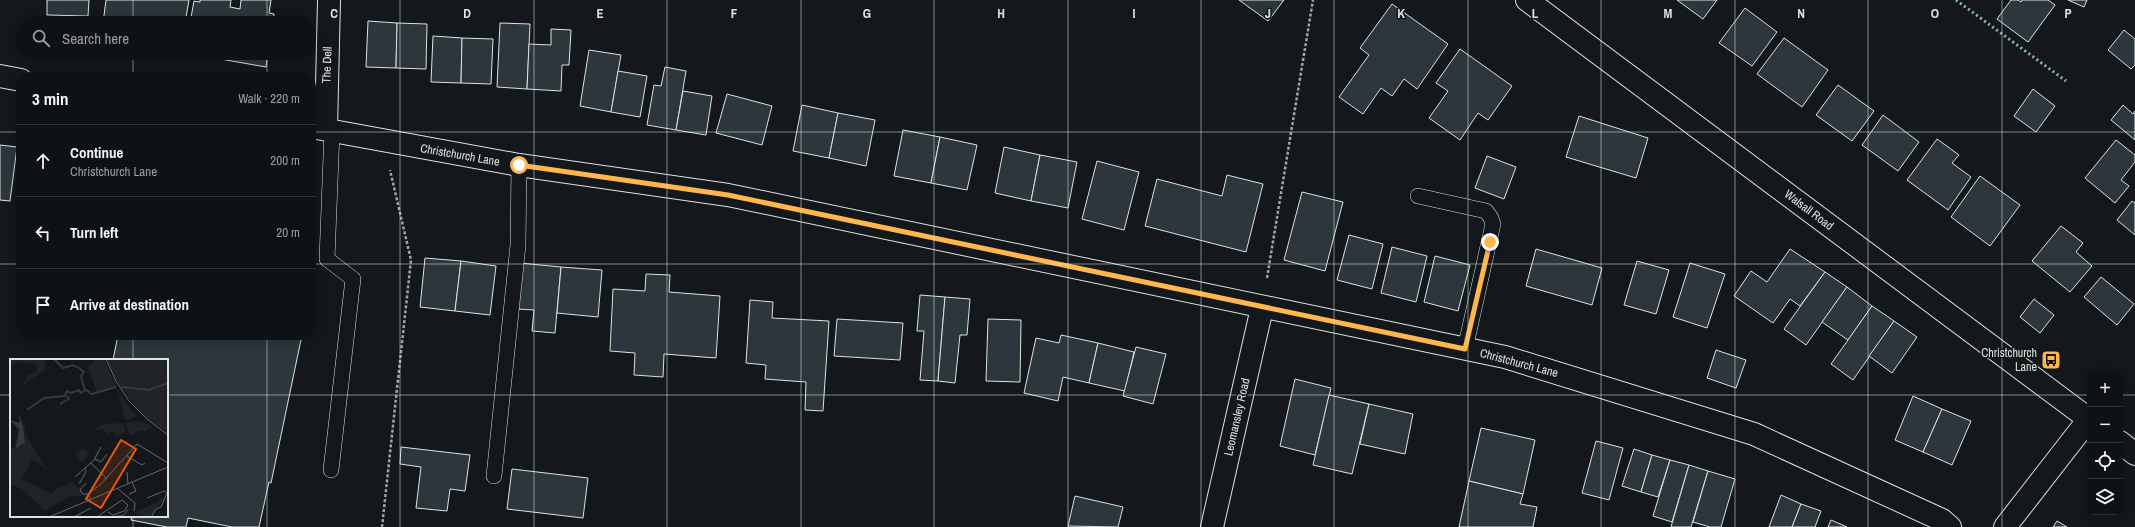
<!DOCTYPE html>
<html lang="en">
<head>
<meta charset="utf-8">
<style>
  :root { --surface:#0f1215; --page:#1d2022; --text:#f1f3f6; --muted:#9b9ea0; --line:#2f3234 }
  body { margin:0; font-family:"Archivo Narrow",sans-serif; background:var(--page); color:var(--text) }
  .controls { position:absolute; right:12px; bottom:12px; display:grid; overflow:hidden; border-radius:8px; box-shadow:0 2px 10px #0003 }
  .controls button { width:36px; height:36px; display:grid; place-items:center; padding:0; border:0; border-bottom:1px solid var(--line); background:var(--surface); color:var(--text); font:20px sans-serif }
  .stop { position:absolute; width:12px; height:12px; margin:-9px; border:3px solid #ffb74d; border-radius:50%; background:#fff }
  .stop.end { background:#ffb74d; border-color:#fff; box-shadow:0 1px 4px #0008 }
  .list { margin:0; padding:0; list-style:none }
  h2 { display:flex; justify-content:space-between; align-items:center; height:52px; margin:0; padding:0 16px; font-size:17px }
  h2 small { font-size:13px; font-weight:400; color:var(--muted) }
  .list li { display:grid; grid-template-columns:26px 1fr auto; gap:12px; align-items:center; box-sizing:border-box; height:72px; padding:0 16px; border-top:1px solid var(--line) }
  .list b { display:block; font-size:15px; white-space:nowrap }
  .list p { margin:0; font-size:13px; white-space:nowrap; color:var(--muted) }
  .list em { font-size:13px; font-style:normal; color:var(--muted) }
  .icon { flex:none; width:22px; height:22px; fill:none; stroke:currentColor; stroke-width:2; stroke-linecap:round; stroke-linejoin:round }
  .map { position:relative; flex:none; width:2135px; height:527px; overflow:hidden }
  .search { position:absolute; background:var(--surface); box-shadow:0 2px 10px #0003; left:16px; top:16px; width:300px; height:44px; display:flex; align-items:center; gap:10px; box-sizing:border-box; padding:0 14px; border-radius:22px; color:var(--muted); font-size:15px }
  .panel { position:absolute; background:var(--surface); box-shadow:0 2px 10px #0003; left:16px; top:72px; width:300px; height:268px; border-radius:16px }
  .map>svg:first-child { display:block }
</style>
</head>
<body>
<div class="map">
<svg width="2135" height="527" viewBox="0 0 2135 527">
  <rect width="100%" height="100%" fill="#14181c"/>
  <g fill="#2c363c" stroke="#d8e6dc">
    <polygon points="47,0 89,0 88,16 47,15"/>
    <polygon points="106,0 189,0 185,23 103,23"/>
    <polygon points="200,0 231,0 230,7 240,9 241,0 271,0 269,13 274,14 273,23 190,23 194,1 200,2"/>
    <polygon points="1239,0 1284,0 1268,21"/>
    <polygon points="1677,0 1717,0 1703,19"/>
    <polygon points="2011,0 2018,0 2021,2 2022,0 2048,0 2055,5 2028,42 1997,19"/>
    <polygon points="2068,0 2087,0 2084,7"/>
    <polygon points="1392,4 1448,44 1417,89 1404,79 1392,96 1381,88 1363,114 1339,97 1369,55 1360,48"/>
    <polygon points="1745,8 1777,32 1752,66 1719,43"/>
    <polygon points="368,21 397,23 396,68 366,67"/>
    <polygon points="397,23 427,24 426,69 396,68"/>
    <polygon points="500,23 530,24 527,89 497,87"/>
    <polygon points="551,29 571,30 569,65 562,65 561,91 527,89 529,44 551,45"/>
    <polygon points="2124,30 2135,39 2135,65 2131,69 2108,50"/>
    <polygon points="433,36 462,38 461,83 431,82"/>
    <polygon points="462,38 493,39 491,84 461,83"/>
    <polygon points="1784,38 1828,70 1802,107 1757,74"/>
    <polygon points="1460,49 1512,86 1488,120 1478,113 1460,140 1429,118 1448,91 1436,83"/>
    <polygon points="589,50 621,55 611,112 580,106"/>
    <polygon points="186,53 268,53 266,67"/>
    <polygon points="665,67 686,71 676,130 647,125 654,85 661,86"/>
    <polygon points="618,71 647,76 640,117 611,112"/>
    <polygon points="1838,85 1874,111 1852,141 1816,115"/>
    <polygon points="2033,89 2055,106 2036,132 2014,116"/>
    <polygon points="683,91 712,96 706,135 676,130"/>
    <polygon points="727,94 772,106 762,145 716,133"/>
    <polygon points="802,105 838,113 829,158 793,151"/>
    <polygon points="2123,105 2133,114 2135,111 2135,140 2111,120"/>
    <polygon points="838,113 875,120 866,166 829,158"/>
    <polygon points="1883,115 1919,142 1898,171 1862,145"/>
    <polygon points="1579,116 1648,138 1636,178 1566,157"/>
    <polygon points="903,130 940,137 931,183 894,176"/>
    <polygon points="940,137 977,145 967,190 931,183"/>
    <polygon points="1937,139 1959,155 1952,163 1971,177 1948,210 1907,180"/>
    <polygon points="2116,140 2135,155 2135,162 2121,180 2129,186 2115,203 2085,178"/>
    <polygon points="0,145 17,147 10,201 0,200"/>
    <polygon points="1004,147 1040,155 1031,201 995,193"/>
    <polygon points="1040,155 1077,162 1068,208 1031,201"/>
    <polygon points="1487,156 1516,167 1504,199 1475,188"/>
    <polygon points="1097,161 1139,172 1124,230 1082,219"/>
    <polygon points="1227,175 1263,184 1246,252 1145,226 1157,179 1222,196"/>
    <polygon points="1980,176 2020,205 1990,246 1951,217"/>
    <polygon points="1302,192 1343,202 1325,271 1284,260"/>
    <polygon points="2132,201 2135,203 2135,235 2117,220"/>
    <polygon points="2061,226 2083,243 2076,252 2092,266 2070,292 2032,261"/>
    <polygon points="1349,235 1383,244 1372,289 1337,280"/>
    <polygon points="1392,247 1427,256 1416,302 1381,293"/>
    <polygon points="1536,249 1602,268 1592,305 1526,286"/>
    <polygon points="1790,249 1825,272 1800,306 1790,299 1773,323 1734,296 1751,271 1767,282"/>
    <polygon points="1435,256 1470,265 1458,311 1424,302"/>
    <polygon points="425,258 461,261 455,311 420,307"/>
    <polygon points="461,261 496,266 490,315 455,311"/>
    <polygon points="1637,261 1669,270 1656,314 1624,305"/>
    <polygon points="520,263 561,267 555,333 532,331 534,310 517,309"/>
    <polygon points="1690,263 1725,274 1707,328 1673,317"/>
    <polygon points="561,267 602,270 598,317 557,313"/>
    <polygon points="1825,272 1847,287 1806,345 1784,329"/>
    <polygon points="646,274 670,275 669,292 720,296 716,358 664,354 663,377 634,375 635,353 610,351 613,289 645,291"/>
    <polygon points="2101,277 2134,304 2117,325 2084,297"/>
    <polygon points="1847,287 1872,306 1848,340 1822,322"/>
    <polygon points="920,295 945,297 938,381 920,380 924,331 917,331"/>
    <polygon points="945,297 970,299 967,335 960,335 955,383 938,381"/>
    <polygon points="2034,299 2054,315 2040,333 2020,317"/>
    <polygon points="750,300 773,302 772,318 829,321 823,411 805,410 806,382 765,379 766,365 746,363"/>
    <polygon points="1872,306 1894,321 1853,380 1831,364"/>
    <polygon points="837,319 903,323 900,360 834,356"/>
    <polygon points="988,319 1021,320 1020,382 986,381"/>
    <polygon points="1894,321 1917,337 1892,373 1869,356"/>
    <polygon points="118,335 302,335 271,483 269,482 259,527 232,527 188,518 186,527 167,527 131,520 132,516 167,516 167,360 113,360"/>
    <polygon points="1061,335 1098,343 1089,383 1063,377 1058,401 1024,393 1036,338 1059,343"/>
    <polygon points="1098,343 1134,352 1125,391 1089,383"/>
    <polygon points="1136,347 1166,354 1153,404 1123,396"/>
    <polygon points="1716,350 1746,360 1736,388 1707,378"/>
    <polygon points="1295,379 1331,388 1315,455 1280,446"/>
    <polygon points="1329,395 1369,404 1352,474 1313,465"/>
    <polygon points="1913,396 1942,409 1923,452 1895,440"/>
    <polygon points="1369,404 1413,414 1405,454 1360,444"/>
    <polygon points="1942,409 1971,421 1952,465 1923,452"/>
    <polygon points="1481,428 1535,440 1523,494 1469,481"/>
    <polygon points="1596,441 1623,448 1609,500 1582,493"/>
    <polygon points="401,447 470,455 465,491 450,489 447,511 416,508 421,467 400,464"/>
    <polygon points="1634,449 1652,455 1641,492 1622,486"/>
    <polygon points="1652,455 1670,460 1658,497 1641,492"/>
    <polygon points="1670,460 1689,465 1672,522 1653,516"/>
    <polygon points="1689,465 1708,471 1691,527 1671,527"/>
    <polygon points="512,469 588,478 583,518 507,509"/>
    <polygon points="1708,471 1735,479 1721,527 1710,527 1693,522"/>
    <polygon points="1469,481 1523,494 1520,504 1537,507 1533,527 1459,527"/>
    <polygon points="1781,495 1801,504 1792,527 1769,527"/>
    <polygon points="1075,496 1123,507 1118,527 1068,526"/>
    <polygon points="1801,504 1821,511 1815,527 1792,527"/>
    <polygon points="1831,520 1847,527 1828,527"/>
    <polygon points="2057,521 2067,527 2053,527"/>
  </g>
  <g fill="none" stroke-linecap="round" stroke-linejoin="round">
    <g stroke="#d8e6dc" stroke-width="16">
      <g id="service">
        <polyline points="1418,196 1486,211 1491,218 1493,224 1465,349"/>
        <polyline points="331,470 353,279 327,259 332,131"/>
        <polyline points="494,476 518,245 519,165"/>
      </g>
    </g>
    <g stroke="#d8e6dc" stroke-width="24">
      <g id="minor">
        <polyline points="0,76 21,80"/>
        <polyline points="311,127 519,165 728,195 1505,357 1754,434 1942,520 1950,527"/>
        <polyline points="326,129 329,0"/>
        <polyline points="1212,527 1262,308"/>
        <polyline points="2005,527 2089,419"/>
      </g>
    </g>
    <g stroke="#d8e6dc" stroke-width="24">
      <g id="tertiary">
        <polyline points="1527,0 2090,420"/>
        <polyline points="2120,442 2135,454"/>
      </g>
    </g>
    <g stroke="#9da8a2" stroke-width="2.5" stroke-dasharray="3 2" stroke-linecap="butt">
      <polyline points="1267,278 1313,0"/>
      <polyline points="382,527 411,260 390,170"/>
    </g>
    <use href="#service" stroke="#14181c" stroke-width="15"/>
    <use href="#minor" stroke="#14181c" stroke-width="22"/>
    <use href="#tertiary" stroke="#14181c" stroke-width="22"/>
    <polyline stroke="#8ac095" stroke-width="3" stroke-dasharray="2 3" stroke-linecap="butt" points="1956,0 2066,81"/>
  </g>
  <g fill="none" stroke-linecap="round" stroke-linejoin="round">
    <polyline stroke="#ffb74d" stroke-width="5" points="519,165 728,195 1465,349 1490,242"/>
  </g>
  <path fill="none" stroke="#d8e6dc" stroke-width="1" stroke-opacity="0.55" d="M133,0V23M267,0V23M400,0V527M534,0V527M667,0V527M801,0V527M934,0V527M1068,0V527M1201,0V527M1334,0V527M1468,0V527M1601,0V527M1735,0V527M1868,0V527M2002,0V527M133,53V77M267,53V77M0,132H21M311,132H2135M0,264H21M311,264H2135M133,335V360M267,335V527M0,395H11M167,395H2090M2120,395H2135M133,516V527"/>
  <defs>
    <g id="bus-square" transform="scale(1)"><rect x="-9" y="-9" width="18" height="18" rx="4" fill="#ffb74d" stroke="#14181c"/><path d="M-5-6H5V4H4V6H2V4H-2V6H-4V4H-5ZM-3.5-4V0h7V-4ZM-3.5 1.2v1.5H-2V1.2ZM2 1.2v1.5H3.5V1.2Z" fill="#111"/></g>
  </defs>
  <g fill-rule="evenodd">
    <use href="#bus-square" x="2051" y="360"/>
  </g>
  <g text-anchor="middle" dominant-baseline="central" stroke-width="3" stroke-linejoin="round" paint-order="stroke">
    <g font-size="12" fill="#d8e6dc" stroke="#14181c">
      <text transform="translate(327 65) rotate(-88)">The Dell</text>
      <text transform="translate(460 155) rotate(10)">Christchurch Lane</text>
      <text transform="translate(1809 210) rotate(37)">Walsall Road</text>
      <text transform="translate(1519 363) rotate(15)">Christchurch Lane</text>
      <text transform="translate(1237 417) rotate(-77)">Leomansley Road</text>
    </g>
    <g font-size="12" fill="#d8e6dc" stroke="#14181c" text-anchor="end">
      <text x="2037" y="353">Christchurch<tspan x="2037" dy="14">Lane</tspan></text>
    </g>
  </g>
  <g transform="translate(10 359)">
    <rect width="158" height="158" fill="#14181c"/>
    <path d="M0,0H35V11L13,26L17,17L26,13L27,5L9,3L0,8ZM85,0H94L107,28L87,33L78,9ZM97,0H158V74L137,59L123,44L106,20ZM108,31L121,51L127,57L115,62ZM129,62L142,67L135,73L131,71L121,77L115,64ZM113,64L116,72L107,78L102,72L97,75L92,69L87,71L85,69L95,65ZM9,67H15V75L36,109L22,101L12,120L42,135L47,129L60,125L55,119L70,130L73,135L71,137H60L35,152L12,130L3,126L0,127V92L5,88ZM73,89L80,94L72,103L65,95ZM151,138L155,139L140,158H130L125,153L148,143Z" fill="#202428"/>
    <path d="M9,55L13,67L15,86L12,84L6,90L9,70L0,61L10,64Z" fill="#363b3e"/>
    <path fill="none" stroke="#363b3e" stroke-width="2" d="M44,0L53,9L63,6L67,8M68,8L74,13L71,17L75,32M112,28L139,31L158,24M50,45L59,40L57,37M17,51L34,39L55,37L57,32L61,34L69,31L71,34L76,31L82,35L106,28M104,158L114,156L118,150"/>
    <path fill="none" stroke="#626a69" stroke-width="1" d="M96,0L106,22L119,42L137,60L158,76M117,97L132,106L135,104M85,100L91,103L97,95M81,104L97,120M117,113L118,125M65,118L84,101L91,88M76,124L70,131L73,135H78M69,125L76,113L75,109M107,129L125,144L124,152M119,135L126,132L122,123M137,139L154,132L157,134M80,140L78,135L91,125L127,85L158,104M39,158L158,108M64,158L81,149M87,158L112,141L118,146L114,152L103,156L98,153M141,158L146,150L151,148L158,132"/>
    <path fill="#e8590c" fill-opacity="0.15" stroke="#e8590c" stroke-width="2" d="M111,81L126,90L91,149L76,140Z"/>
    <rect width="158" height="158" fill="none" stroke="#d8e6dc" stroke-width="2"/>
  </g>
  <g font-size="13" text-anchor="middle" font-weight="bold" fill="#d8e6dc" stroke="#14181c" stroke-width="3" stroke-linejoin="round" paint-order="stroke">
    <text x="334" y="18">C</text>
    <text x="467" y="18">D</text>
    <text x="600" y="18">E</text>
    <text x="734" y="18">F</text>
    <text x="867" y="18">G</text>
    <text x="1001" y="18">H</text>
    <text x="1134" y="18">I</text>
    <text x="1268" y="18">J</text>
    <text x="1401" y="18">K</text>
    <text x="1535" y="18">L</text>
    <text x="1668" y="18">M</text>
    <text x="1801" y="18">N</text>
    <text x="1935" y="18">O</text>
    <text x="2068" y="18">P</text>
  </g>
</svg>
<div class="controls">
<button>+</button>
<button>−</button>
<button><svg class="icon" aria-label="locate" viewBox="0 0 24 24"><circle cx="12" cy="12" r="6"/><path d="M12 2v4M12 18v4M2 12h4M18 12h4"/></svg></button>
<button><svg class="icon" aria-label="layers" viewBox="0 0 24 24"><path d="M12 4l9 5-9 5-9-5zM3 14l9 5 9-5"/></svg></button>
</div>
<div class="stop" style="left:519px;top:165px"></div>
<div class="stop end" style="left:1490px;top:242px"></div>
<div class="search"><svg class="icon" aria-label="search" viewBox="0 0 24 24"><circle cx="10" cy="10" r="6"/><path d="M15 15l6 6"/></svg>Search here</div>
<section class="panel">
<h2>3 min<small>Walk · 220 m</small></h2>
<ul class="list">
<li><svg class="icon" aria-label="ahead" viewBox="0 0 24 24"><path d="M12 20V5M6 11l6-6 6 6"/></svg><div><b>Continue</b><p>Christchurch Lane</p></div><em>200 m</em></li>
<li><svg class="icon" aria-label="left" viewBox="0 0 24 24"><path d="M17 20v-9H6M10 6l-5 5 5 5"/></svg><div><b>Turn left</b></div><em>20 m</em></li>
<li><svg class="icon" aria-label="arrive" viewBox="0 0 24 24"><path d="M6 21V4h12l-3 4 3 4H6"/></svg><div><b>Arrive at destination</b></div></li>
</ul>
</section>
</div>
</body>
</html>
